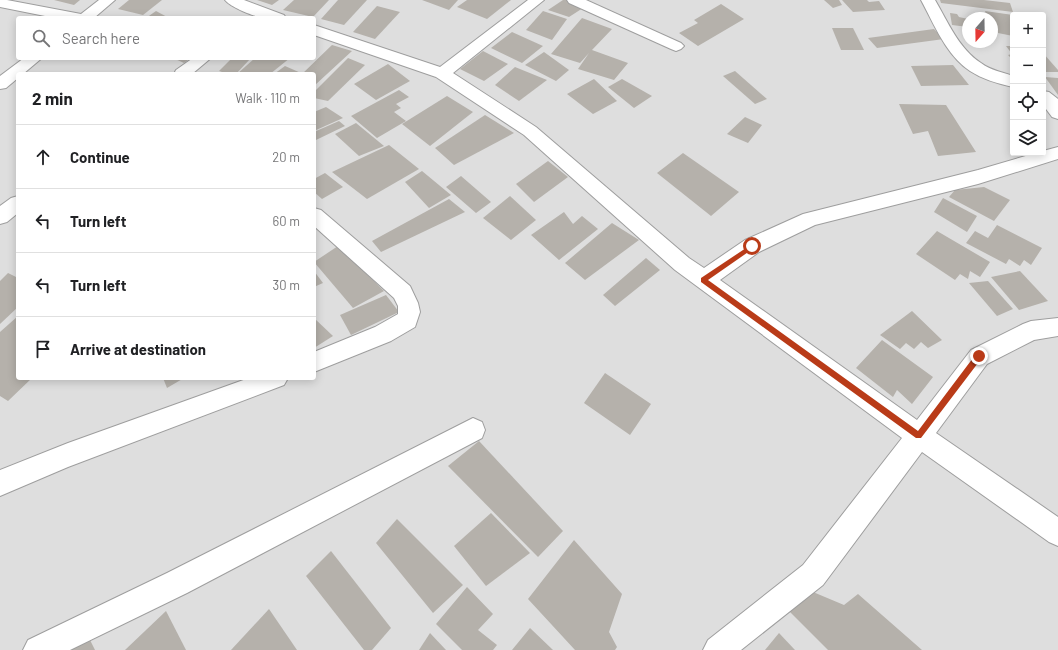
<!DOCTYPE html>
<html lang="en">
<head>
<meta charset="utf-8">
<style>
  :root { --surface:#fff; --page:#f2f2f2; --text:#202124; --muted:#757577; --line:#e0e0e0 }
  body { margin:0; font-family:Barlow,sans-serif; background:var(--page); color:var(--text) }
  .controls { position:absolute; right:12px; top:12px; display:grid; overflow:hidden; border-radius:4px; box-shadow:0 2px 10px #0003 }
  .controls button { width:36px; height:36px; display:grid; place-items:center; padding:0; border:0; border-bottom:1px solid var(--line); background:var(--surface); color:var(--text); font:20px sans-serif }
  .compass { position:absolute; left:962px; top:12px; width:36px; height:36px; border-radius:50%; background:var(--surface); box-shadow:0 2px 10px #0003; rotate:200deg }
  .stop { position:absolute; width:12px; height:12px; margin:-9px; border:3px solid #b93b18; border-radius:50%; background:#fff }
  .stop.end { background:#b93b18; border-color:#fff; box-shadow:0 1px 4px #0008 }
  .list { margin:0; padding:0; list-style:none }
  h2 { display:flex; justify-content:space-between; align-items:center; height:52px; margin:0; padding:0 16px; font-size:17px }
  h2 small { font-size:13px; font-weight:400; color:var(--muted) }
  .list li { display:grid; grid-template-columns:26px 1fr auto; gap:12px; align-items:center; box-sizing:border-box; height:64px; padding:0 16px; border-top:1px solid var(--line) }
  .list b { display:block; font-size:15px; white-space:nowrap }
  .list em { font-size:13px; font-style:normal; color:var(--muted) }
  .icon { flex:none; width:22px; height:22px; fill:none; stroke:currentColor; stroke-width:2; stroke-linecap:round; stroke-linejoin:round }
  .map { position:relative; flex:none; width:1058px; height:650px; overflow:hidden }
  .search { position:absolute; background:var(--surface); box-shadow:0 2px 10px #0003; left:16px; top:16px; width:300px; height:44px; display:flex; align-items:center; gap:10px; box-sizing:border-box; padding:0 14px; border-radius:4px; color:var(--muted); font-size:15px }
  .panel { position:absolute; background:var(--surface); box-shadow:0 2px 10px #0003; left:16px; top:72px; width:300px; height:308px; border-radius:4px }
  .map>svg:first-child { display:block }
</style>
</head>
<body>
<div class="map">
<svg width="1058" height="650" viewBox="0 0 1058 650">
  <rect width="100%" height="100%" fill="#f0efe8"/>
  <path fill="#dedede" fill-rule="evenodd" d="M0,0H1058V650H0ZM1013,15H1043V153H1013ZM18,18H314V58H18ZM968,18H992V42H968ZM18,74H314V378H18Z"/>
  <g fill="#b5b1ab">
    <polygon points="54,0 80,0 74,5"/>
    <polygon points="129,0 162,0 143,15 118,9"/>
    <polygon points="257,0 279,0 272,5"/>
    <polygon points="294,0 329,0 313,17 283,10"/>
    <polygon points="338,0 367,0 344,25 321,19"/>
    <polygon points="422,0 458,0 449,10"/>
    <polygon points="467,0 511,0 487,19 457,7"/>
    <polygon points="563,0 567,0 583,8 569,17 548,10"/>
    <polygon points="824,0 839,0 842,5 833,8"/>
    <polygon points="842,0 867,0 869,2 879,1 885,10 853,12"/>
    <polygon points="940,0 984,0 1010,3 1013,12 941,3"/>
    <polygon points="721,4 744,19 698,46 679,33 698,23 694,20"/>
    <polygon points="377,6 400,12 375,39 353,32"/>
    <polygon points="156,11 169,18 146,18"/>
    <polygon points="543,11 567,19 552,40 526,30"/>
    <polygon points="985,11 1013,15 1013,36 998,33 994,22 992,21 992,18 987,18"/>
    <polygon points="950,13 957,14 959,17 968,19 968,27 952,25"/>
    <polygon points="582,18 612,29 592,50 628,63 614,80 578,69 589,53 580,63 551,54"/>
    <polygon points="832,28 853,28 864,50 841,50"/>
    <polygon points="934,29 944,39 877,48 868,38"/>
    <polygon points="512,32 543,46 522,63 491,48"/>
    <polygon points="332,45 352,51 314,86 314,74 302,74"/>
    <polygon points="1006,46 1013,46 1013,60 1008,55 1012,54"/>
    <polygon points="483,51 508,64 484,81 460,69"/>
    <polygon points="544,52 569,70 556,81 525,65"/>
    <polygon points="1043,53 1058,70 1058,72 1043,72"/>
    <polygon points="173,58 191,58 184,63"/>
    <polygon points="232,58 251,58 236,74 228,74 219,71"/>
    <polygon points="255,58 290,58 270,74 237,74"/>
    <polygon points="348,58 365,65 328,101 314,98 314,92"/>
    <polygon points="388,64 410,81 376,100 354,84"/>
    <polygon points="953,65 969,85 921,86 911,66"/>
    <polygon points="285,66 301,73 274,74"/>
    <polygon points="515,67 547,80 519,101 495,85"/>
    <polygon points="735,71 767,99 755,104 723,76"/>
    <polygon points="1045,77 1058,78 1058,95"/>
    <polygon points="594,79 617,101 593,114 567,94"/>
    <polygon points="622,79 652,96 634,108 608,87"/>
    <polygon points="399,90 409,97 396,104 401,108 394,112 406,121 377,138 351,116"/>
    <polygon points="447,96 473,112 430,146 402,124"/>
    <polygon points="899,104 946,105 976,152 938,156 928,131 913,134"/>
    <polygon points="326,107 343,118 314,131 314,112"/>
    <polygon points="485,115 514,133 454,165 435,148"/>
    <polygon points="745,117 762,125 748,143 727,134"/>
    <polygon points="339,121 345,126 316,140 314,137 314,132"/>
    <polygon points="356,123 384,146 359,156 335,134"/>
    <polygon points="389,145 419,169 367,199 332,172"/>
    <polygon points="683,153 739,192 711,216 657,173"/>
    <polygon points="548,161 568,177 534,202 516,184"/>
    <polygon points="422,171 451,195 429,208 405,182"/>
    <polygon points="325,173 343,187 322,199 314,192 314,179"/>
    <polygon points="461,176 491,202 476,213 446,187"/>
    <polygon points="984,187 1010,200 994,221 949,197 955,190"/>
    <polygon points="510,196 536,220 511,240 483,218"/>
    <polygon points="943,198 977,216 967,232 934,212"/>
    <polygon points="449,199 465,212 381,252 372,241"/>
    <polygon points="564,212 573,224 582,216 598,229 559,260 531,235"/>
    <polygon points="612,223 639,240 585,280 565,263"/>
    <polygon points="997,225 1042,248 1031,265 1024,260 1020,266 1009,259 1006,264 966,243 975,231 988,238"/>
    <polygon points="937,231 990,262 980,277 970,271 968,279 960,274 955,280 916,254"/>
    <polygon points="338,246 384,291 353,308 314,262"/>
    <polygon points="646,258 660,270 615,306 603,295"/>
    <polygon points="314,271 323,283 314,287"/>
    <polygon points="1020,271 1048,301 1019,310 991,277"/>
    <polygon points="8,273 18,278 18,307 0,324 0,281"/>
    <polygon points="988,281 1013,309 997,316 969,283"/>
    <polygon points="386,295 399,312 351,335 340,315"/>
    <polygon points="912,311 942,340 928,348 921,342 914,349 906,343 900,349 880,335"/>
    <polygon points="18,316 18,378 32,378 8,401 0,396 0,332"/>
    <polygon points="314,318 333,336 314,348"/>
    <polygon points="882,340 933,377 912,404 897,390 893,397 856,368"/>
    <polygon points="605,373 651,404 630,435 584,403"/>
    <polygon points="163,378 184,378 167,388"/>
    <polygon points="479,441 563,531 538,557 448,466"/>
    <polygon points="491,513 530,553 486,586 454,546"/>
    <polygon points="397,519 463,585 433,613 376,543"/>
    <polygon points="574,540 622,594 609,632 617,647 615,650 575,650 528,599"/>
    <polygon points="331,551 391,628 372,650 364,650 306,576"/>
    <polygon points="467,587 493,614 478,630 497,645 493,650 462,650 436,624"/>
    <polygon points="813,592 844,605 858,594 922,650 828,650 789,611"/>
    <polygon points="269,609 297,650 231,650"/>
    <polygon points="166,611 186,650 125,650"/>
    <polygon points="530,628 553,650 512,650"/>
    <polygon points="430,633 446,650 419,650"/>
    <polygon points="779,633 795,650 765,650"/>
    <polygon points="88,636 95,650 68,650"/>
  </g>
  <g fill="none" stroke-linecap="round" stroke-linejoin="round">
    <g stroke="#9e9e9e" stroke-width="2">
      <g id="street">
        <polygon points="0,0 7,0 81,14 99,0 115,0 94,18 55,18 0,7"/>
        <path d="M225,0H244L284,15L286,18C279,18 271,19 264,18C255,17 230,7 225,0Z"/>
        <polygon points="528,0 544,0 453,73 536,127 689,258 704,268 745,240 803,214 978,170 1036,153 1043,153 1043,151 1058,147 1058,159 978,184 815,225 759,252 720,280 917,420 971,350 1023,324 1031,321 1058,318 1058,336 1034,340 987,364 936,433 1058,517 1058,546 1049,542 922,452 823,585 741,650 703,650 708,640 803,565 902,438 675,270 524,135 436,77 314,35 314,25 440,67"/>
        <polygon points="567,0 586,0 681,43 684,46 681,49 676,51 671,49 569,3"/>
        <path d="M921,0H935C948,22 959,49 981,63C990,70 1002,72 1013,76V87C999,84 982,79 970,71C946,55 934,24 921,0Z"/>
        <polygon points="24,58 42,58 23,74 18,74 18,78 6,88 0,89 0,76"/>
        <polygon points="193,58 211,58 192,74 174,74 176,70"/>
        <polygon points="1043,91 1049,92 1058,99 1058,119 1052,117 1043,105"/>
        <polygon points="18,196 18,213 7,222 0,224 0,206 11,198"/>
        <polygon points="314,208 321,210 410,286 418,303 420,312 415,327 391,341 314,372 314,352 375,327 398,314 398,306 394,298 314,226"/>
        <polygon points="249,378 288,378 284,385 68,467 0,496 0,470 68,443"/>
        <polygon points="473,418 482,422 485,430 482,438 187,593 70,650 23,650 28,640 167,573"/>
      </g>
    </g>
    <use href="#street" fill="#fff" fill-rule="evenodd"/>
  </g>
  <polygon fill="#b93b18" points="752,244 754,245 754,248 708,280 918,431 976,354 981,354 981,359 921,438 916,438 701,282 701,278"/>
</svg>
<div class="controls">
<button>+</button>
<button>−</button>
<button><svg class="icon" aria-label="locate" viewBox="0 0 24 24"><circle cx="12" cy="12" r="6"/><path d="M12 2v4M12 18v4M2 12h4M18 12h4"/></svg></button>
<button><svg class="icon" aria-label="layers" viewBox="0 0 24 24"><path d="M12 4l9 5-9 5-9-5zM3 14l9 5 9-5"/></svg></button>
</div>
<svg class="compass" viewBox="-18 -18 36 36"><path d="M0-13l5 13h-10z" fill="#e53935"/><path d="M0 13l5-13h-10z" fill="#757577"/></svg>
<div class="stop" style="left:752px;top:246px"></div>
<div class="stop end" style="left:979px;top:356px"></div>
<div class="search"><svg class="icon" aria-label="search" viewBox="0 0 24 24"><circle cx="10" cy="10" r="6"/><path d="M15 15l6 6"/></svg>Search here</div>
<section class="panel">
<h2>2 min<small>Walk · 110 m</small></h2>
<ul class="list">
<li><svg class="icon" aria-label="ahead" viewBox="0 0 24 24"><path d="M12 20V5M6 11l6-6 6 6"/></svg><div><b>Continue</b></div><em>20 m</em></li>
<li><svg class="icon" aria-label="left" viewBox="0 0 24 24"><path d="M17 20v-9H6M10 6l-5 5 5 5"/></svg><div><b>Turn left</b></div><em>60 m</em></li>
<li><svg class="icon" aria-label="left" viewBox="0 0 24 24"><path d="M17 20v-9H6M10 6l-5 5 5 5"/></svg><div><b>Turn left</b></div><em>30 m</em></li>
<li><svg class="icon" aria-label="arrive" viewBox="0 0 24 24"><path d="M6 21V4h12l-3 4 3 4H6"/></svg><div><b>Arrive at destination</b></div></li>
</ul>
</section>
</div>
</body>
</html>
